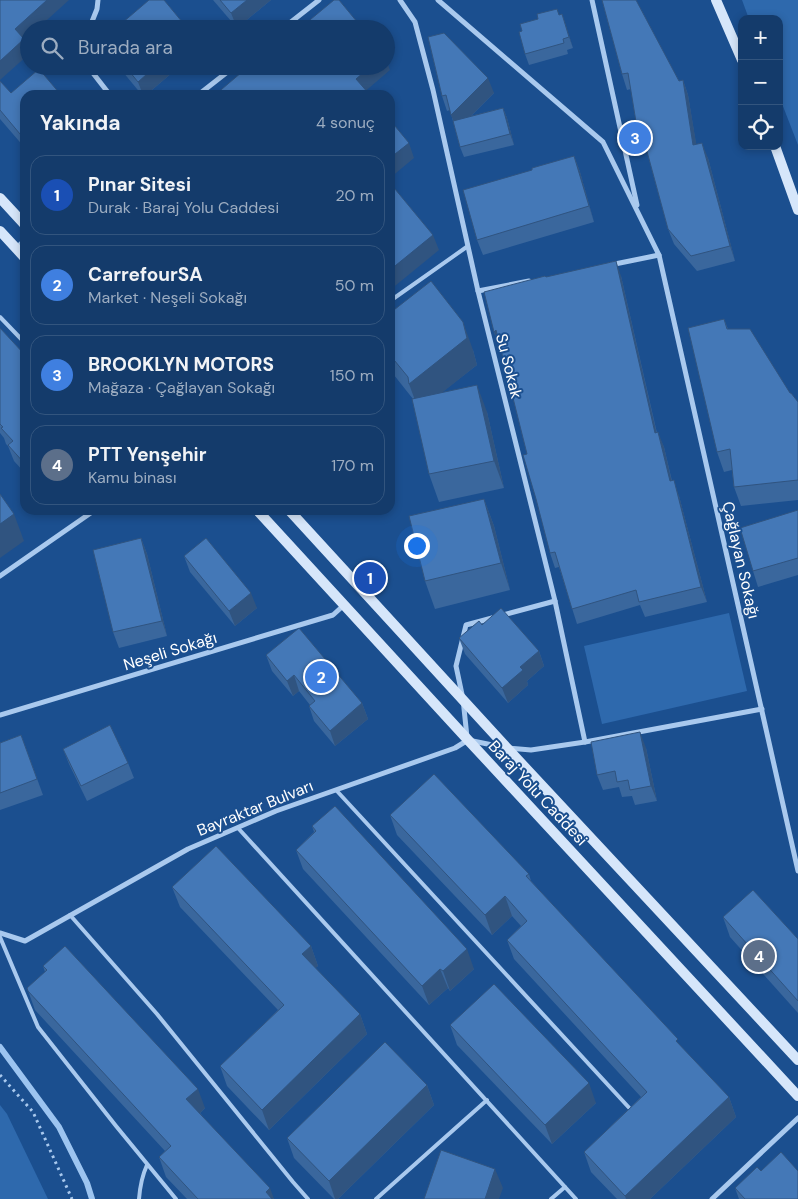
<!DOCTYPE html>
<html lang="tr">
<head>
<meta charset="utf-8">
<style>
  :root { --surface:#143b6b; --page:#214673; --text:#f1f3f6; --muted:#9dadc1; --line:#33557e; --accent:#bca0f2 }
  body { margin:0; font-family:"DM Sans",sans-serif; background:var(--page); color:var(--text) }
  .controls { position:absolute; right:15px; top:15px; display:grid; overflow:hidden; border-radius:10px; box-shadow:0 2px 8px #0003 }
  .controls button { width:45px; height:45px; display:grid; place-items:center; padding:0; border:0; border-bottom:1px solid var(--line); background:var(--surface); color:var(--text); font:25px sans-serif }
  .you { position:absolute; left:416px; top:545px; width:18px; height:18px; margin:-12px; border:4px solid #fff; border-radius:50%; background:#1a73e8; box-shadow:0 0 0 8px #1a73e833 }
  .badge { display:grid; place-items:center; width:32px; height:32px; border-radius:50%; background:var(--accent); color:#fff; font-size:16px; font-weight:700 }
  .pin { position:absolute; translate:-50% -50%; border:2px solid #fff; box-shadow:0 1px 5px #0006 }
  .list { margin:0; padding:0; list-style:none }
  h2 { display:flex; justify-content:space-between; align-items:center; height:65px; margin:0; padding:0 20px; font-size:21px }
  h2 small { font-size:16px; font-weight:400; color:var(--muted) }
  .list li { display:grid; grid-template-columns:32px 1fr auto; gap:15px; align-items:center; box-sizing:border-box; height:80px; margin:0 10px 10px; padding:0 10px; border:1px solid var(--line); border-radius:15px }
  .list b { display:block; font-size:19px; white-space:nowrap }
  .list p { margin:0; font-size:16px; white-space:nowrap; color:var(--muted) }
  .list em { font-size:16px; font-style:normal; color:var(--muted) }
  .icon { flex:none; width:28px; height:28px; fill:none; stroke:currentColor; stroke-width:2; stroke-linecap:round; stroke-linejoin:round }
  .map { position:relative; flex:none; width:798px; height:1199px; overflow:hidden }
  .search { position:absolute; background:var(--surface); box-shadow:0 2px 8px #0003; left:20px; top:20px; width:375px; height:55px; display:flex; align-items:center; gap:12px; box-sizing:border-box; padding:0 18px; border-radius:28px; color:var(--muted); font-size:19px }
  .panel { position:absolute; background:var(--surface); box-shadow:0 2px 8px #0003; left:20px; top:90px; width:375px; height:425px; border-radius:15px }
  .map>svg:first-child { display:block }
</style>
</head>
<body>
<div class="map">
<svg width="798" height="1199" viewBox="0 0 798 1199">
  <rect width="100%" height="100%" fill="#1b4f8f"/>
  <g fill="#2e69ad">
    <polygon points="742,0 798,0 798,145 779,96 779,19 749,19"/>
    <polygon points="729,613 747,691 602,724 584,646"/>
    <polygon points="0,1105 7,1114 48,1199 0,1199"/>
  </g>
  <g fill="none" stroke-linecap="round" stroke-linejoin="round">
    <polyline stroke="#9cc4f0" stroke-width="6" points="0,1047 59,1127 87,1183 92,1199"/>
    <polyline stroke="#a9c9ee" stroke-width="3" stroke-dasharray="2.5 4" stroke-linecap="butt" points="0,1075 33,1112 72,1199"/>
    <g stroke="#a9c9ee" stroke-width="4">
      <polyline points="390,301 468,246"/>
      <polyline points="0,317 25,343"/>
      <polyline points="336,790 633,1112"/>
      <polyline points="238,828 576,1199"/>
      <polyline points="70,915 157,1014 293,1182 308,1199"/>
      <polyline points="0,937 38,1027 116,1126 176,1199"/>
      <path d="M139,1199C140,1186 142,1176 147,1165"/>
      <polyline points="376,1199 487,1100"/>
      <polyline points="551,1199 565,1187"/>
    </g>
    <g stroke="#a9c9ee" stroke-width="5">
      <polyline points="400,0 415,22 433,90 478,291 555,601 585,742"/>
      <polyline points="438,0 603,142 659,255"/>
      <polyline points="592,0 637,205"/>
      <polyline points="89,29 97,9 98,0"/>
      <polyline points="282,29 319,0"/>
      <polyline points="89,66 89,68 110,95"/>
      <polyline points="198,95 235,66"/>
      <polyline points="16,248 25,240"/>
      <polyline points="610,265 659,255 798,871"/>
      <polyline points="478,291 529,281"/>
      <polyline points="0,576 95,510"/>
      <polyline points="0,715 333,615 344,605"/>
      <polyline points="467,737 463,699 456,666 466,625 555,601"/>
      <polyline points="0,933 25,941 188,849 276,811 455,748 468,740 507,748 531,750 585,742 762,709"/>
      <polyline points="712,1199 798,1118"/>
    </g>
    <g stroke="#d6e6fa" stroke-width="10">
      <polyline points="716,0 742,60"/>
      <polyline points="775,146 798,210"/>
      <polyline points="0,198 25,225"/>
      <polyline points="0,231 25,258"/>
      <polyline points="257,510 468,740 798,1096"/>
      <polyline points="289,510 507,748 798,1060"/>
    </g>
  </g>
  <g fill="#3a679d">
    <polygon points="213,0 271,0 237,28"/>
    <polygon points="602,0 679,81 683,80 688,95 696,144 708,158 735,261 697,271 674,244 668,229 646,148 643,149 638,134 631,89 627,90 622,74"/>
    <polygon points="562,14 573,48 567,50 568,54 529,65 525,54 522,31"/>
    <polygon points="428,37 494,93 471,116 503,108 507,118 514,145 464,157 460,147 450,110 447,111 442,96"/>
    <polygon points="118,66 180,66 146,95 142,95"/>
    <polygon points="0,81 11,93 25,95 25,148 0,119"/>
    <polygon points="574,156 580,172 594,222 483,255 477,240 532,170"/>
    <polygon points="621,276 657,433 664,447 672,481 679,496 707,602 645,617 640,605 577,624 559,567 555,568 550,553 527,454 500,346 499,347 494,332 546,277"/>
    <polygon points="390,313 473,350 477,365 442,392 487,412 504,488 439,502 429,474 413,399 390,370"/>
    <polygon points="724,319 728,329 790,393 798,402 798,500 741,506 734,487 732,470 724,472 717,452"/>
    <polygon points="0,328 25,355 25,473 14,461 8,446 6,444 4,438 0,433"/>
    <polygon points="484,499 494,526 510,590 435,609 425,581"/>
    <polygon points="798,510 798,575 758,587 753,571"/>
    <polygon points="141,538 147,554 167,636 119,648 113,632"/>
    <polygon points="184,556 257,608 235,626 190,572"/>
    <polygon points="482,625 539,651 544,666 527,681 528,685 508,703 465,654 459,638"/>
    <polygon points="266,655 362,703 368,719 335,746 314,721 309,706 310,705 299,691 293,696 272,671"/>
    <polygon points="21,735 43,795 0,810 0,743"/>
    <polygon points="646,748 657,801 635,805 632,796 622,797 619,787 603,790 597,775"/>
    <polygon points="63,749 128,763 134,778 87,801 69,764"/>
    <polygon points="390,815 529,874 531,881 680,1046 729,1097 736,1117 650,1199 617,1199 591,1172 584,1152 641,1097 514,959 507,940 521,926 512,916 492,935 397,835"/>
    <polygon points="312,826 474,969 450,991 448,988 429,1005 303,869 296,850 314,832"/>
    <polygon points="172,887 311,946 318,966 315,968 360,1014 367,1034 269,1130 227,1086 220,1066 278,1010 180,907"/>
    <polygon points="723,917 798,939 798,1013 730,937"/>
    <polygon points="43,966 205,1108 200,1113 274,1199 187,1199 166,1177 159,1157 165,1151 35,1010 27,988 45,972"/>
    <polygon points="450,1025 596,1103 552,1144 457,1045"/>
    <polygon points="427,1085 434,1105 338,1199 334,1199 294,1158 287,1138"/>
    <polygon points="761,1171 798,1199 739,1199 735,1188"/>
  </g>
  <g fill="#305480">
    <polygon points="47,0 69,0 37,29 29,29 29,36 24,40 29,52 29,54 0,80 0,61 15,29"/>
    <polygon points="247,0 271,0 237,28 231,13"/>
    <polygon points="562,14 566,25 573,48 569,37"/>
    <polygon points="386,59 390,70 362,94 356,79 371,66 386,66"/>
    <polygon points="156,66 180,66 146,95 143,95 138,82"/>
    <polygon points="488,78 494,93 457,130 451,115"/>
    <polygon points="683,80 688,95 699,160 693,145"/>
    <polygon points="503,108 507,118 514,145 510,134"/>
    <polygon points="409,143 414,158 390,178 390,158"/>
    <polygon points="702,143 708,158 735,261 730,246"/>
    <polygon points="574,156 580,172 594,222 589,206"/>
    <polygon points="433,235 439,250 390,290 390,270"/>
    <polygon points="616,261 621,276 660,448 655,433"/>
    <polygon points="463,322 473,350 477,365 419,411 409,384"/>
    <polygon points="496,330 502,345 499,347 494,332"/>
    <polygon points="477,385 487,412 504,488 494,461"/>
    <polygon points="658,432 664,447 675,496 670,481"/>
    <polygon points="674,480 679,496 707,602 701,587"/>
    <polygon points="484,499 494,526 510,590 501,563"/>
    <polygon points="14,514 24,541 0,558 0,524"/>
    <polygon points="141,538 147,554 167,636 162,621"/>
    <polygon points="251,593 257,608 235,626 229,611"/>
    <polygon points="539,651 544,666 527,681 528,685 508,703 502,688 520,667"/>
    <polygon points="294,675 299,691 293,696 287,681"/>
    <polygon points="362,703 368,719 335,746 330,731"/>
    <polygon points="640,732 646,748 657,801 651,786"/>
    <polygon points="505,896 512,916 492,935 485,915"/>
    <polygon points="311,946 318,966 309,974 302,954"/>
    <polygon points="467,949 474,969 450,991 443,971"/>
    <polygon points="440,969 448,988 429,1005 422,986"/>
    <polygon points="360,1014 367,1034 269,1130 262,1110"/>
    <polygon points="589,1083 596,1103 552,1144 545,1125"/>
    <polygon points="427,1085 434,1105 338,1199 335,1199 329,1181"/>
    <polygon points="198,1089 205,1108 194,1119 186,1099"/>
    <polygon points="729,1097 736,1117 650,1199 626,1199 625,1196"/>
    <polygon points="495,1169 503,1188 499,1199 485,1199"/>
    <polygon points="270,1188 274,1199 268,1199 266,1192"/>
  </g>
  <g fill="#4478b7" stroke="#305480">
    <polygon points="0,0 47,0 15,29 24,39 0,61"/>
    <polygon points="149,0 164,0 188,29 115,29"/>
    <polygon points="220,0 247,0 231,13"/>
    <polygon points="334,0 339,0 363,29 299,29"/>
    <polygon points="602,0 636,0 679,81 683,80 693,145 702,143 730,246 691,256 668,229 642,133 638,134 628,73 622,74"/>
    <polygon points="557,9 559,15 562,14 569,37 563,39 564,43 525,54 519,32 522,31 520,24 538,19 537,14"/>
    <polygon points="444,33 488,78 451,115 446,95 442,96 428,37"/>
    <polygon points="125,66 156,66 138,82"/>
    <polygon points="249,66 371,66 356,79 370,95 215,95"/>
    <polygon points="39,69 61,95 25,95 25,140 0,110 0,81 11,93"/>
    <polygon points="503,108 510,134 460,147 453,121"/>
    <polygon points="390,120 409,143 390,158"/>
    <polygon points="574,156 589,206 477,240 463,190 532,170 532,168"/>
    <polygon points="390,183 433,235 390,270"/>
    <polygon points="616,261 655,433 658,432 670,481 674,480 701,587 639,602 636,590 572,609 555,552 550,553 536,499 523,455 527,454 496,330 494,332 484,292 545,276 546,277"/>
    <polygon points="431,281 463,322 467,338 409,384 408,377 390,355 390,313"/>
    <polygon points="724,319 727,329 750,329 790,393 791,393 798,402 798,480 734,487 730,449 717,452 688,328"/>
    <polygon points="0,328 25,355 25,369 24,370 25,372 25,464 8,445 13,441 1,428 3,427 0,424"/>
    <polygon points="477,385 494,461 429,474 412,399"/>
    <polygon points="0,494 14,514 0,524"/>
    <polygon points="484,499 501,563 425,581 409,516"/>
    <polygon points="798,510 798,558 753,571 740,528"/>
    <polygon points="141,538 162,621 113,632 93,550"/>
    <polygon points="206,538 251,593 229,611 184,556"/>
    <polygon points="501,608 539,651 520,667 523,670 502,688 459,638 479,621 482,625"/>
    <polygon points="299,628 362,703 330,731 309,706 315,701 294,675 287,681 266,655"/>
    <polygon points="110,725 128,763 81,786 63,749"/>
    <polygon points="640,732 651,786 630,790 628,780 617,782 615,771 597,775 591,742"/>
    <polygon points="21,735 37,779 0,793 0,743"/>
    <polygon points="434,774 529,874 526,876 678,1039 676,1041 729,1097 625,1196 584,1152 647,1092 507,940 527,921 505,896 485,915 390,815"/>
    <polygon points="335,806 467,949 443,971 440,969 422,986 296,850 316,831 312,826"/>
    <polygon points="216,846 311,946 302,954 360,1014 262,1110 220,1066 284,1005 172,887"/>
    <polygon points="753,890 798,939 798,1001 723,917"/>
    <polygon points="65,946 198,1089 186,1099 270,1188 266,1192 272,1199 198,1199 159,1157 171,1146 28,991 27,988 47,970 43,966"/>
    <polygon points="494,984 589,1083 545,1125 450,1025"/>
    <polygon points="385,1042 427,1085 329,1181 287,1138"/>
    <polygon points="441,1150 495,1169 485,1199 424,1199"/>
    <polygon points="781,1152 798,1171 798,1199 745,1199 735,1188 757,1167 761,1171"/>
  </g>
  <g text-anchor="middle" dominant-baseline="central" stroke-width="4" stroke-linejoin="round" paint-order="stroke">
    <g font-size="16" fill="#fff" stroke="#1b4f8f">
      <text transform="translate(509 366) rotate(76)">Su Sokak</text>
      <text transform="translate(741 560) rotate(77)">Çağlayan Sokağı</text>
      <text transform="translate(170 651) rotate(-17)">Neşeli Sokağı</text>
      <text transform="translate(538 793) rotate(47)">Baraj Yolu Caddesi</text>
      <text transform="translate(255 808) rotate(-22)">Bayraktar Bulvarı</text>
    </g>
  </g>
</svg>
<div class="controls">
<button>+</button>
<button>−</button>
<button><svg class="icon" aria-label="locate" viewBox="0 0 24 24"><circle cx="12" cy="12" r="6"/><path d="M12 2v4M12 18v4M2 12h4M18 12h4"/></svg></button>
</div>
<div class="you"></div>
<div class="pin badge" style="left:370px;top:578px;background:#1a4fb4">1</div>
<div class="pin badge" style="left:321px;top:677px;background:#3f7fe0">2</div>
<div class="pin badge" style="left:635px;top:138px;background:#3f7fe0">3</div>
<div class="pin badge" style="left:759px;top:956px;background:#5c6f8a">4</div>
<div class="search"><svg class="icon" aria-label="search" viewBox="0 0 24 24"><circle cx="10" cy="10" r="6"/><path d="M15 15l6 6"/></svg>Burada ara</div>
<section class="panel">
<h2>Yakında<small>4 sonuç</small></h2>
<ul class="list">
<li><span class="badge" style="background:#1a4fb4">1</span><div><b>Pınar Sitesi</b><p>Durak · Baraj Yolu Caddesi</p></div><em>20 m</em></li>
<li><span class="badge" style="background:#3f7fe0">2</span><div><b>CarrefourSA</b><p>Market · Neşeli Sokağı</p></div><em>50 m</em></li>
<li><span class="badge" style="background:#3f7fe0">3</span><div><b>BROOKLYN MOTORS</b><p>Mağaza · Çağlayan Sokağı</p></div><em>150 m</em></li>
<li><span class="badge" style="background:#5c6f8a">4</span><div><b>PTT Yenşehir</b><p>Kamu binası</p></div><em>170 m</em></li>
</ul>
</section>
</div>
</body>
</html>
